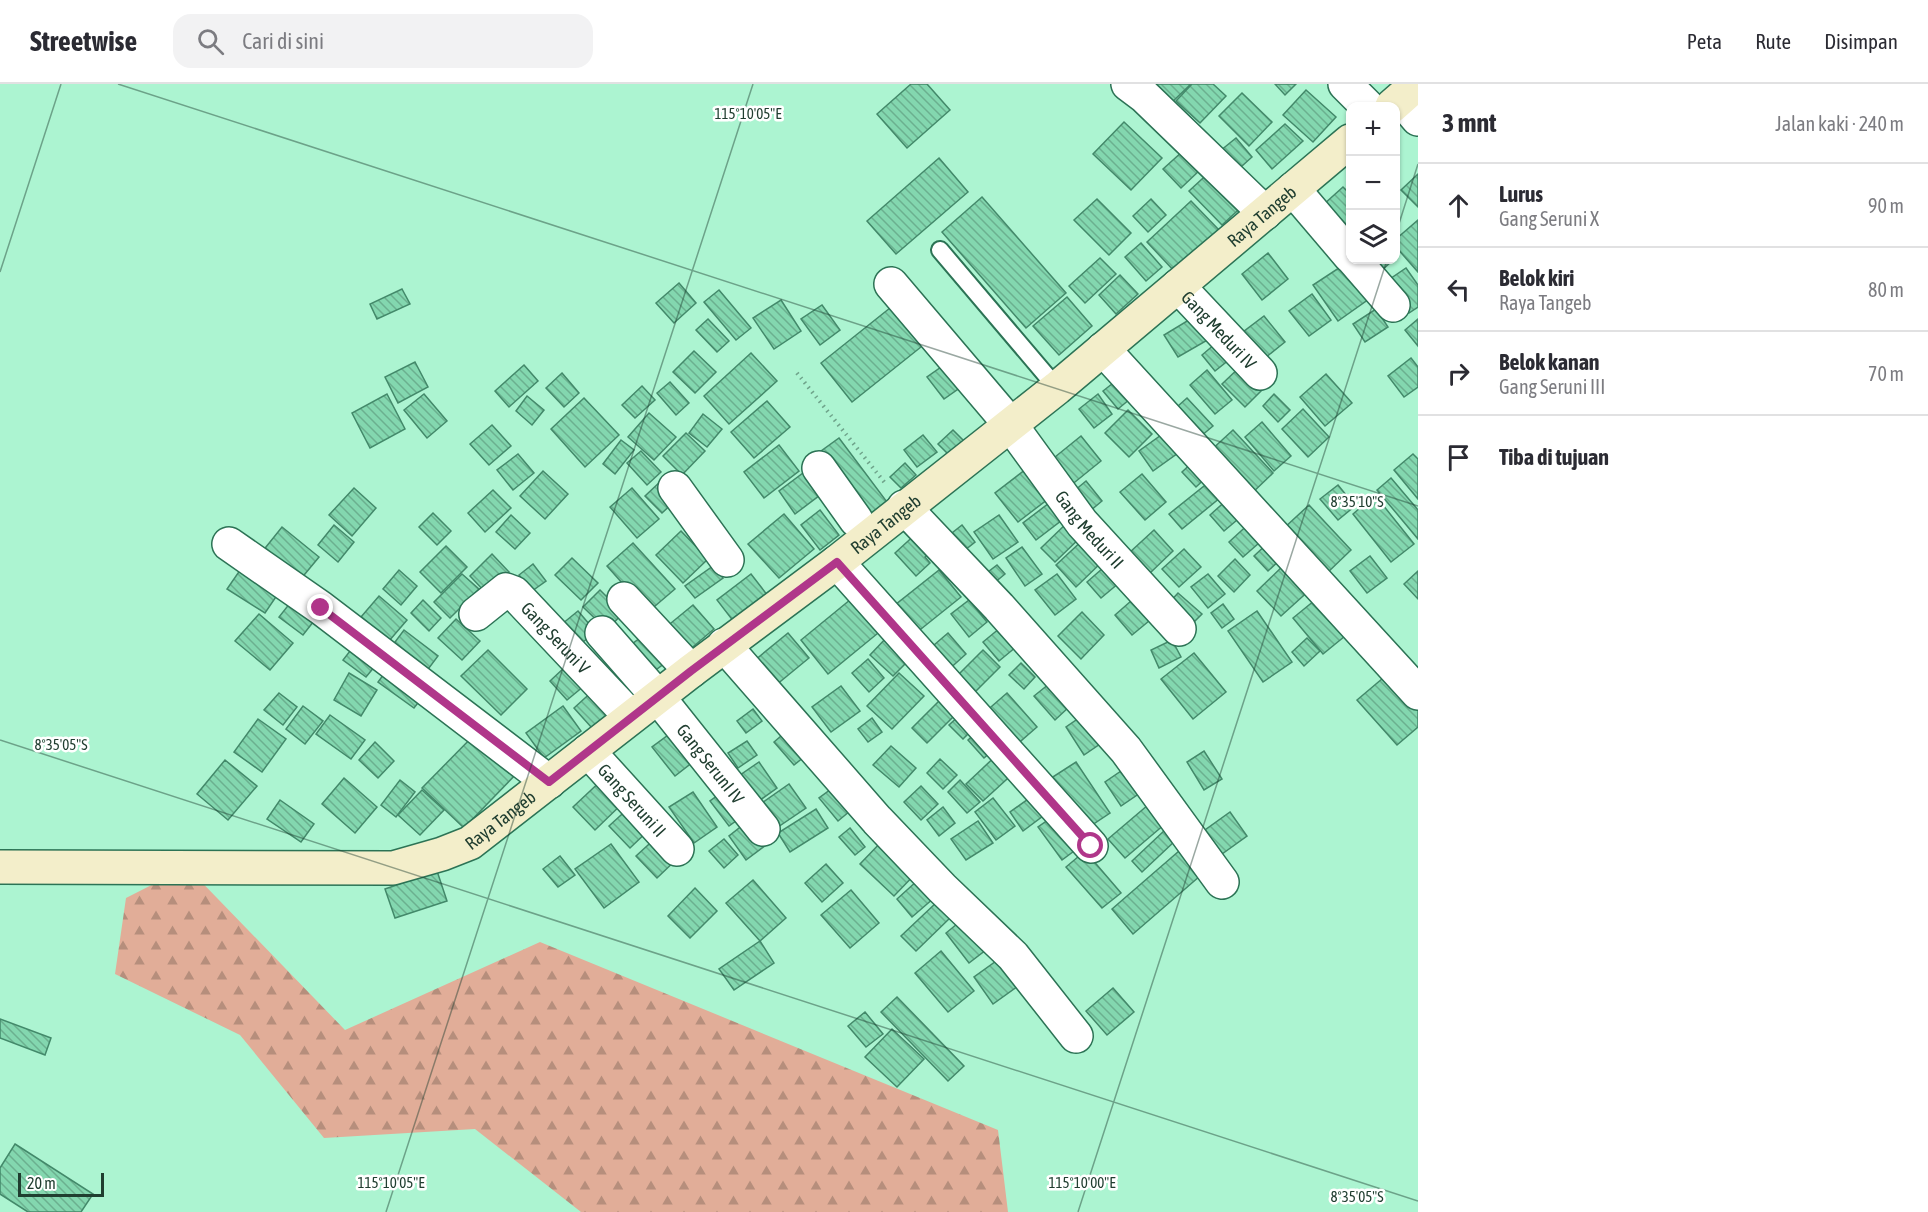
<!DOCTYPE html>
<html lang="id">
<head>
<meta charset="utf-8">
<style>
  :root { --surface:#fff; --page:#f2f2f3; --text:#2b2b33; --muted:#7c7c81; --line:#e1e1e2 }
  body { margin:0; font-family:"Asap Condensed",sans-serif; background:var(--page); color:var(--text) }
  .controls { position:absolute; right:18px; top:18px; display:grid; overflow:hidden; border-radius:12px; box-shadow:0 2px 4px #0004 }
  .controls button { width:54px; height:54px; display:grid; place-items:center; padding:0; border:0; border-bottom:2px solid var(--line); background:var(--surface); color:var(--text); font:30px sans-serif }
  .scale { position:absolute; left:18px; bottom:15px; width:86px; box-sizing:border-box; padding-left:6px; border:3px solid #203e30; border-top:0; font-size:16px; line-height:21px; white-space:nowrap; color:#203e30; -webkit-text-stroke:4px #fff; paint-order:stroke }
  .stop { position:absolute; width:18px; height:18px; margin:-14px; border:4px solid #b0368a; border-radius:50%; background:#fff }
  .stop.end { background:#b0368a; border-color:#fff; box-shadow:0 2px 6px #0008 }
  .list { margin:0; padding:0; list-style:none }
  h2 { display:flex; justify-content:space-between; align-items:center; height:78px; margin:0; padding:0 24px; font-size:26px }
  h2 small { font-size:20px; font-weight:400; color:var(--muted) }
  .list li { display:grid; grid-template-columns:39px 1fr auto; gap:18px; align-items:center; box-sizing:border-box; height:84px; padding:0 24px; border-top:2px solid var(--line) }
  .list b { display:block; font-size:22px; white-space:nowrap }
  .list p { margin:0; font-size:20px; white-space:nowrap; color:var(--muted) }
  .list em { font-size:20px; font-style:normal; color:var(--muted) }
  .icon { flex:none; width:33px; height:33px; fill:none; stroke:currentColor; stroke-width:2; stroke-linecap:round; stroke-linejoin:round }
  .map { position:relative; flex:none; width:1418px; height:1128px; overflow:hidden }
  header { display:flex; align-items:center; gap:36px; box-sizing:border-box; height:84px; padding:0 30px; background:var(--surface); border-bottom:2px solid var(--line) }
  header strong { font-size:28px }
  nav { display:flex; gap:33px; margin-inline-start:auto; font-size:21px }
  .search { width:420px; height:54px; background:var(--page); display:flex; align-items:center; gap:15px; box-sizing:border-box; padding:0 21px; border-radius:18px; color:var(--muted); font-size:22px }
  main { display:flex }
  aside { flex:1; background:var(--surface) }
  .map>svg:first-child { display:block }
</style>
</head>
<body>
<header>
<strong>Streetwise</strong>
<div class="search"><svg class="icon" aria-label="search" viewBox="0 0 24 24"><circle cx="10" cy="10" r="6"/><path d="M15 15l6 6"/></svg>Cari di sini</div>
<nav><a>Peta</a><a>Rute</a><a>Disimpan</a></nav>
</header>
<main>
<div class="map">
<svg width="1418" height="1128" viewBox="0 0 1418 1128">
  <defs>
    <pattern id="forest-firs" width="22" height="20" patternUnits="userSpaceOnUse" patternTransform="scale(1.5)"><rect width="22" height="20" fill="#e1ad98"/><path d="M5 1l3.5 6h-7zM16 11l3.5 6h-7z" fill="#b68e7c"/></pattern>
    <pattern id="building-back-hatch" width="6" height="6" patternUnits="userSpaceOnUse" patternTransform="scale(1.5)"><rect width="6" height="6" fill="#83d7af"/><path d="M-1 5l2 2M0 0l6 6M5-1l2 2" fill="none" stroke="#6bb08f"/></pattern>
  </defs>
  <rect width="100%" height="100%" fill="#acf4d1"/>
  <polygon fill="url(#forest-firs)" points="187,783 345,946 540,858 998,1046 1008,1128 581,1128 475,1045 324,1054 240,951 115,890 126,814"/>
  <g fill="url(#building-back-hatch)" stroke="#43896a" stroke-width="1.5">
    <polygon points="911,0 927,0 950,26 907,64 877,30"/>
    <polygon points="1149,0 1191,0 1169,21"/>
    <polygon points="1192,0 1213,0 1226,12 1200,39 1176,17"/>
    <polygon points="1275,0 1296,0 1285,11"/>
    <polygon points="1306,6 1336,33 1313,58 1283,31"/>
    <polygon points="1242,9 1272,38 1249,62 1219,32"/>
    <polygon points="1124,38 1162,74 1131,106 1093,70"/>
    <polygon points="1285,40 1303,57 1272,85 1256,66"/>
    <polygon points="1236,54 1252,73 1232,91 1215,71"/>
    <polygon points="1183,67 1201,85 1181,104 1163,85"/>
    <polygon points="939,74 968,108 896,170 867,137"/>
    <polygon points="1215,83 1248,117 1222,141 1189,107"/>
    <polygon points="1418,90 1418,123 1401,106"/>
    <polygon points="1343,103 1350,110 1350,147 1323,121"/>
    <polygon points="982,113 1066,209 1026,244 942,148"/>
    <polygon points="1097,115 1131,149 1109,171 1074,136"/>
    <polygon points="1151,115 1166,131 1148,148 1133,132"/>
    <polygon points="1191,117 1219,146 1175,188 1147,158"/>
    <polygon points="1418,136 1418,188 1396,163 1396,155"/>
    <polygon points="1141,159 1162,183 1146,197 1125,173"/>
    <polygon points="1268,169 1288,195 1262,216 1242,190"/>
    <polygon points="1100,174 1116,190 1085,219 1069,202"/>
    <polygon points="1351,176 1376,210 1338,237 1313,201"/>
    <polygon points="1364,176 1393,176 1378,190"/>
    <polygon points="1406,184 1418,201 1418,223 1409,229 1387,197"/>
    <polygon points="1120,191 1138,210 1116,230 1099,211"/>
    <polygon points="679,199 696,219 674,239 656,219"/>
    <polygon points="402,205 410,220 377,235 370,220"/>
    <polygon points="719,206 751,244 736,256 704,218"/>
    <polygon points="1312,210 1331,236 1309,252 1289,227"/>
    <polygon points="1067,213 1092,242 1059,271 1033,242"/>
    <polygon points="781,216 801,247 774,265 753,234"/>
    <polygon points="895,220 926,259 852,318 821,279"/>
    <polygon points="822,221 840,246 820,261 801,235"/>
    <polygon points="1376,225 1388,243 1365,258 1353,240"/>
    <polygon points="1197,231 1211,254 1178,273 1164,251"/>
    <polygon points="1264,232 1285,258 1260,278 1239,251"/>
    <polygon points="708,235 729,257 717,268 696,246"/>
    <polygon points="1418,235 1418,262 1405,246"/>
    <polygon points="1222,254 1235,271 1215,287 1202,271"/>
    <polygon points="694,267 716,288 695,309 673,288"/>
    <polygon points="751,269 777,297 729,340 704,312"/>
    <polygon points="1411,274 1418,283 1418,303 1404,313 1388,292"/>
    <polygon points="415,278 428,303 398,319 385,293"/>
    <polygon points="1243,280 1266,302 1245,323 1222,300"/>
    <polygon points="524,281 538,297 509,323 495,307"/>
    <polygon points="944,281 961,303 944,315 927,293"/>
    <polygon points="1207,286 1232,316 1215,330 1190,301"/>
    <polygon points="562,289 579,309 564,323 546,304"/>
    <polygon points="1326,290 1352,319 1325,342 1300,313"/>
    <polygon points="1122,292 1136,310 1118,325 1103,307"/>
    <polygon points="670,298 689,319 676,331 657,309"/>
    <polygon points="642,302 655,316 635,334 622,321"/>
    <polygon points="387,310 405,345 370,364 352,329"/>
    <polygon points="424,310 447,337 427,354 404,326"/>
    <polygon points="1098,310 1112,330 1094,344 1079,325"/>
    <polygon points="1274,310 1290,326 1278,338 1263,322"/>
    <polygon points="527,312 544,326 532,341 516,327"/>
    <polygon points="584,314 619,351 585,383 551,345"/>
    <polygon points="1187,314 1213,342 1194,358 1169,330"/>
    <polygon points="767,317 790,343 754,374 731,348"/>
    <polygon points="1303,325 1329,353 1308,373 1282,345"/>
    <polygon points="1128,326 1152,350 1129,373 1105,349"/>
    <polygon points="649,329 676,353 654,376 628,353"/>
    <polygon points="703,330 722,345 707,363 689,349"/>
    <polygon points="1262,338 1291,372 1274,387 1245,353"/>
    <polygon points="492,341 511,362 489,381 470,360"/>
    <polygon points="953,346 964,357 949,371 938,360"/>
    <polygon points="1233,346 1273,389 1249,412 1209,368"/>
    <polygon points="686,349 705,367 682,391 663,372"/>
    <polygon points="1164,349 1178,369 1153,387 1139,367"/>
    <polygon points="923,351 937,368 917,383 904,366"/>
    <polygon points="1081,352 1101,377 1070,402 1050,377"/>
    <polygon points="839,354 887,418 865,434 817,370"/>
    <polygon points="621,356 634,366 615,390 603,380"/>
    <polygon points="779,361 799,387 764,414 744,388"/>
    <polygon points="641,367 661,388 647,401 627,379"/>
    <polygon points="518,370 534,389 513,406 497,386"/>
    <polygon points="1413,370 1418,375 1418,415 1394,386"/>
    <polygon points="1197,374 1211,389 1196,403 1182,388"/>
    <polygon points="905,379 916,391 901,404 890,393"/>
    <polygon points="1030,382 1052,412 1018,438 995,409"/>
    <polygon points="807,386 824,408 795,430 779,407"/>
    <polygon points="543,387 568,410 545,435 520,412"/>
    <polygon points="1142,390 1166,418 1145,436 1120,408"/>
    <polygon points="1214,394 1226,409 1182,445 1169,430"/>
    <polygon points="1391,394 1418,426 1418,455 1377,406"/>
    <polygon points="662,396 678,414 662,429 645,412"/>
    <polygon points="1086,397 1102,417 1090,427 1074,407"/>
    <polygon points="1338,401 1355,422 1338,436 1320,415"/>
    <polygon points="354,404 376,424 352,452 329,431"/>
    <polygon points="632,404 659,435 637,454 610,423"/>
    <polygon points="493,406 511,424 485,448 468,429"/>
    <polygon points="1375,411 1414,460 1391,478 1353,430"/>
    <polygon points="1229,414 1243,431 1224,447 1210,431"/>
    <polygon points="1053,416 1066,433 1036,456 1023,439"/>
    <polygon points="1309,421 1351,466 1325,491 1283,445"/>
    <polygon points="820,426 839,451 820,466 801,441"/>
    <polygon points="433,429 451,447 437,461 419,443"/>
    <polygon points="784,430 814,465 779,494 748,460"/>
    <polygon points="511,431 530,449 515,465 496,448"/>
    <polygon points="999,431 1018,458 993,475 974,448"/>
    <polygon points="1070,436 1084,450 1055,478 1041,464"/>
    <polygon points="1253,436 1267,452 1243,473 1229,458"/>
    <polygon points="334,441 354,458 338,478 318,461"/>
    <polygon points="962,441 975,458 960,470 947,453"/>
    <polygon points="282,443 319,473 295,502 258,473"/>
    <polygon points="1154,446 1173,467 1149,490 1129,469"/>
    <polygon points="681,447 708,475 683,499 656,471"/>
    <polygon points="919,447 935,464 925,473 930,479 916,492 895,469"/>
    <polygon points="1086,453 1106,474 1076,503 1056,481"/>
    <polygon points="1269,458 1283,473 1268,487 1254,472"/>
    <polygon points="633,459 675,505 648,528 607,482"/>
    <polygon points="446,462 467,483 441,509 420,488"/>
    <polygon points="1022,463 1042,490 1025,502 1006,474"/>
    <polygon points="1184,465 1201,483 1179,503 1162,485"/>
    <polygon points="492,470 509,488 486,509 470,492"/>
    <polygon points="1370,472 1387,494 1367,509 1350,487"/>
    <polygon points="572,474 598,499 581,516 555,491"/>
    <polygon points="1235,475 1250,491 1234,508 1218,492"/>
    <polygon points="1111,477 1125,494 1101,514 1087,498"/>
    <polygon points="1288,477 1313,503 1281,532 1257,507"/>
    <polygon points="245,479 282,504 265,529 227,505"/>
    <polygon points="533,480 546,497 532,507 519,491"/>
    <polygon points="997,481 1005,490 987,505 979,495"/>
    <polygon points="713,482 723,494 695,514 685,502"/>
    <polygon points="399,486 417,502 401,521 383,505"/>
    <polygon points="939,486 961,513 911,553 890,525"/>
    <polygon points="1418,487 1418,515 1404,500"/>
    <polygon points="462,490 479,505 450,534 434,518"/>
    <polygon points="751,490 768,512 734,538 717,516"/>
    <polygon points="1057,490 1076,515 1055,531 1035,506"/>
    <polygon points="1208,490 1225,510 1208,524 1191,503"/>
    <polygon points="600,506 623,529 607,546 583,523"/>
    <polygon points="1178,509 1202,530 1190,542 1167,521"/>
    <polygon points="856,511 883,545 828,590 801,556"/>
    <polygon points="379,512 407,536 383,564 355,540"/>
    <polygon points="1320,512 1350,548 1323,570 1293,534"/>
    <polygon points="294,514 317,533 303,551 279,533"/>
    <polygon points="423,516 441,534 429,547 411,529"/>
    <polygon points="969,516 987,538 969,553 951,530"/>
    <polygon points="1131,517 1149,537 1132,551 1115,531"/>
    <polygon points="1223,520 1234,535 1222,544 1211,529"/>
    <polygon points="693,521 714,545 681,573 660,548"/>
    <polygon points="578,527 596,548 579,561 562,540"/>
    <polygon points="1257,527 1292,578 1263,598 1228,547"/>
    <polygon points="1082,528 1104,551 1081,575 1058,552"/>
    <polygon points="259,530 293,559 270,586 235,557"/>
    <polygon points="456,535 480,557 462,576 438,554"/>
    <polygon points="1000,544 1016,563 999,577 983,558"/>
    <polygon points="404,546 438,572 423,592 389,566"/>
    <polygon points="648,548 669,576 645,594 624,566"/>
    <polygon points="788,549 809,574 770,606 749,581"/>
    <polygon points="948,549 966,570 946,588 927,567"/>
    <polygon points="887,553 910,575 893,592 870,571"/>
    <polygon points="1307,554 1320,567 1304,582 1292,568"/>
    <polygon points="1172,556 1181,573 1159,584 1151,566"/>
    <polygon points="357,558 380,576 366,593 343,576"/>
    <polygon points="488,566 527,605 501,631 461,592"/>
    <polygon points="983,566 1000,583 972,611 955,594"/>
    <polygon points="1194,569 1226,608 1193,635 1161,595"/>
    <polygon points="868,575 884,594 869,608 852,589"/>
    <polygon points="392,579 428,606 414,624 378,598"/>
    <polygon points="1021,579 1035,593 1024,605 1009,591"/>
    <polygon points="566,582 584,602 567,616 550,597"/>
    <polygon points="349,589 377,606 361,632 334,616"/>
    <polygon points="899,589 924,612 892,645 867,622"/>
    <polygon points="1389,589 1418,622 1418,643 1397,661 1357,616"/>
    <polygon points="1049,600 1069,623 1055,636 1034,612"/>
    <polygon points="841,602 860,627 831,648 812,623"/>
    <polygon points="596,604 615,624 592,644 574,624"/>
    <polygon points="949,607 964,622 927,659 912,644"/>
    <polygon points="279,609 297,623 283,641 264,626"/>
    <polygon points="1007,609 1037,643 1014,663 984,629"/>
    <polygon points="303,622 323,637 305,660 286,645"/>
    <polygon points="563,622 581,647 544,674 526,649"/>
    <polygon points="753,625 762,637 746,649 737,637"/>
    <polygon points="961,630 975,643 963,655 949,641"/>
    <polygon points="330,631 365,656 351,675 316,650"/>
    <polygon points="1082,632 1100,660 1084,671 1066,643"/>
    <polygon points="872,634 882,648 868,658 858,645"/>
    <polygon points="258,635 286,655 262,688 234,668"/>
    <polygon points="679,643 702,671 675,692 652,663"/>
    <polygon points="981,644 998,662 984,674 968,656"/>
    <polygon points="788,646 809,669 794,681 774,658"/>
    <polygon points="478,647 519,687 464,744 422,704"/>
    <polygon points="747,657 757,671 738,684 728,669"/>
    <polygon points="375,658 394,677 378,694 359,676"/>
    <polygon points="891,662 916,684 899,703 873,681"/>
    <polygon points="1002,666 1019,684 983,717 966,700"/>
    <polygon points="1204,667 1222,695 1204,706 1187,678"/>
    <polygon points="940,675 957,691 943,705 927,689"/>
    <polygon points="225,676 257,702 228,736 197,710"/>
    <polygon points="759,678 777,704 749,724 730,698"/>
    <polygon points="1076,678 1110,729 1080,749 1045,698"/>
    <polygon points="1124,685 1140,709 1121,722 1105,698"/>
    <polygon points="606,692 627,715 595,746 573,723"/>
    <polygon points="344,694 377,723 355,749 322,720"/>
    <polygon points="400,696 415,708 396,733 381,721"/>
    <polygon points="960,696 980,718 967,729 948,708"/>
    <polygon points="789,700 806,724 778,743 762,719"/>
    <polygon points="838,700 856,722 838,737 819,714"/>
    <polygon points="921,702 938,720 921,736 904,718"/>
    <polygon points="422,706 444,726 420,751 398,731"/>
    <polygon points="725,706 744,731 729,742 710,717"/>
    <polygon points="693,708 717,743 694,759 669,723"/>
    <polygon points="1038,708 1051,726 1023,747 1010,728"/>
    <polygon points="993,714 1015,742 996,756 975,728"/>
    <polygon points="280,716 314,740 301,758 267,735"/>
    <polygon points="632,721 652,743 630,764 609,742"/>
    <polygon points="1148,721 1165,740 1125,774 1108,755"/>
    <polygon points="943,723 955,739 939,752 927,736"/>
    <polygon points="816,725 828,744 790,768 778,749"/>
    <polygon points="1230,728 1247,752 1222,770 1205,746"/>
    <polygon points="1058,729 1082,761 1062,776 1038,743"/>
    <polygon points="748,737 766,761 746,776 729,752"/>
    <polygon points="978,737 993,759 966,776 951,755"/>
    <polygon points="850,744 865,763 855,771 839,753"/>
    <polygon points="1166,745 1176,756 1142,788 1132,777"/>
    <polygon points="659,751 680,772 657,794 636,772"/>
    <polygon points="885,754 919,786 894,812 860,780"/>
    <polygon points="724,755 738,771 724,784 709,767"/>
    <polygon points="611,760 639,798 604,824 575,785"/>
    <polygon points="1085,767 1121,809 1102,824 1066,783"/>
    <polygon points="1179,767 1200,792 1133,850 1112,825"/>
    <polygon points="560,772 575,791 558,803 543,785"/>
    <polygon points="826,780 843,799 822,818 805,799"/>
    <polygon points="437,787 447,817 395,834 385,805"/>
    <polygon points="753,796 786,834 760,857 726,819"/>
    <polygon points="918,796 934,814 912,833 897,815"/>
    <polygon points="695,804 717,827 690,854 668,832"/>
    <polygon points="851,806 879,839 850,864 821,831"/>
    <polygon points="938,817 952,832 916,867 901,852"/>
    <polygon points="968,831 991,862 969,879 946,849"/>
    <polygon points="760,857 774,879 734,906 719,885"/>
    <polygon points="941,867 974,907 948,928 915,889"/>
    <polygon points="999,875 1018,902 993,920 974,893"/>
    <polygon points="1113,904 1134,928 1107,951 1086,927"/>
    <polygon points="897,913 964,982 948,997 881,928"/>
    <polygon points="865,928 883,950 866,963 848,942"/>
    <polygon points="0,935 51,954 45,971 0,954"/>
    <polygon points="892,945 924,975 897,1003 865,973"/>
    <polygon points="15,1060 93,1110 81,1128 28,1128 0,1110 0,1084"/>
  </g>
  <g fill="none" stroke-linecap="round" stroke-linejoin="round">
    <g stroke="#2c7355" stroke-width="20">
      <polyline id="lane" points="940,166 1057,304"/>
    </g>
    <g stroke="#2c7355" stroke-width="36">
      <g id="street">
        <polyline points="1128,0 1144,12 1265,129"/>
        <polyline points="1345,0 1367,22"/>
        <polyline points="1401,15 1418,35"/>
        <polyline points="1293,105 1350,172"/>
        <polyline points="1354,176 1393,221"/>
        <path id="s1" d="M891,200L1010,340L1082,439L1179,545"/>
        <path id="s2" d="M1178,202L1260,289"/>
        <polyline points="1103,265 1418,609"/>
        <polyline points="819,384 856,436"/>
        <polyline points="675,404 727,476"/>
        <polyline points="904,423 999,523 1126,666 1222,798"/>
        <polyline points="229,460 321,524 549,698"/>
        <polyline points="837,478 1091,762"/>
        <polyline points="624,515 691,587"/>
        <path id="s3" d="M476,530L506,506L514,509L631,633"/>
        <path id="s4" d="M602,549L658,613L763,745"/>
        <polyline points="724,561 877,736 942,804 1013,872 1076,952"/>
        <path id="s5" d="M588,667L677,765"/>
      </g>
    </g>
    <g stroke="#2c7355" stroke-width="36">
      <g id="secondary">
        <polyline points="1392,22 1417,0"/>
        <path id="s6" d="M0,783L393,784L442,770L470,759L691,587L837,478L1057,304L1350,57"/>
      </g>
    </g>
    <polyline stroke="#6fa48b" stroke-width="4" stroke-dasharray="1.5 4.5" stroke-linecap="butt" points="797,289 885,399"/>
    <use href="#lane" stroke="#fff" stroke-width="16"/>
    <use href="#street" stroke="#fff" stroke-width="33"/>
    <use href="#secondary" stroke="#f3eeca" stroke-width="33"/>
  </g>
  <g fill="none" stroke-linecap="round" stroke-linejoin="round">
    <polyline stroke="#b0368a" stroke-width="8" points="321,524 549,698 691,587 837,478 1091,762"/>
  </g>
  <path fill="none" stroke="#203e30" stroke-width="1.5" stroke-opacity="0.45" d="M118,0L1418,422M1396,149L1418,80M0,188L61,0M0,656L1418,1117M386,1128L753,0M1078,1128L1387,176"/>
  <g text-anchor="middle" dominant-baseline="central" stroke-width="5" stroke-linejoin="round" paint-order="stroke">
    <g font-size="18" fill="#203e30" stroke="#fff">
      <text stroke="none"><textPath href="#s6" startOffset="1484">Raya Tangeb</textPath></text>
      <text stroke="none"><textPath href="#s2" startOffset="60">Gang Meduri IV</textPath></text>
      <text stroke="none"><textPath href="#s6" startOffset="998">Raya Tangeb</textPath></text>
      <text stroke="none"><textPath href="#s1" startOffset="316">Gang Meduri II</textPath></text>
      <text stroke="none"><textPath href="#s3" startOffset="108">Gang Seruni V</textPath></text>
      <text stroke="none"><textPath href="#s4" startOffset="170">Gang SerunI IV</textPath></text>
      <text stroke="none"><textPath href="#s5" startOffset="66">Gang Seruni II</textPath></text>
      <text stroke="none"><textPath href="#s6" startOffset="512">Raya Tangeb</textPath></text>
    </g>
  </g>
  <g font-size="15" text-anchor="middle" fill="#203e30" stroke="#fff" stroke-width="5" stroke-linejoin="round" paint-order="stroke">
    <text x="748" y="35">115°10'05"E</text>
    <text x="1357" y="423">8°35'10"S</text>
    <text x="61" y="666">8°35'05"S</text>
    <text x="391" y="1104">115°10'05"E</text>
    <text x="1082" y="1104">115°10'00"E</text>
    <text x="1357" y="1118">8°35'05"S</text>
  </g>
</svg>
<div class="controls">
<button>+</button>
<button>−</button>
<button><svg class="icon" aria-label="layers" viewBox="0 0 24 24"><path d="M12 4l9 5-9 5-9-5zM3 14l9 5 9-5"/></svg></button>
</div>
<div class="scale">20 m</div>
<div class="stop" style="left:1091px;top:762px"></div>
<div class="stop end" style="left:321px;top:524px"></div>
</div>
<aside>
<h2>3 mnt<small>Jalan kaki · 240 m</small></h2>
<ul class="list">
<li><svg class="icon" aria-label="ahead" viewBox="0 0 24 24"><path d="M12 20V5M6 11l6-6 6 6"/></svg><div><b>Lurus</b><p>Gang Seruni X</p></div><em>90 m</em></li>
<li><svg class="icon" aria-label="left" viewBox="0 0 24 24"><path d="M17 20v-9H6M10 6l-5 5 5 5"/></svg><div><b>Belok kiri</b><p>Raya Tangeb</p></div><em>80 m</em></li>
<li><svg class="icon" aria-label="right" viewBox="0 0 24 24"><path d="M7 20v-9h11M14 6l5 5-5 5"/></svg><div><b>Belok kanan</b><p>Gang Seruni III</p></div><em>70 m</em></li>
<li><svg class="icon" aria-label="arrive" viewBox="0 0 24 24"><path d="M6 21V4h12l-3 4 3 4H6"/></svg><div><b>Tiba di tujuan</b></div></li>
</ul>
</aside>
</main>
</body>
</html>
